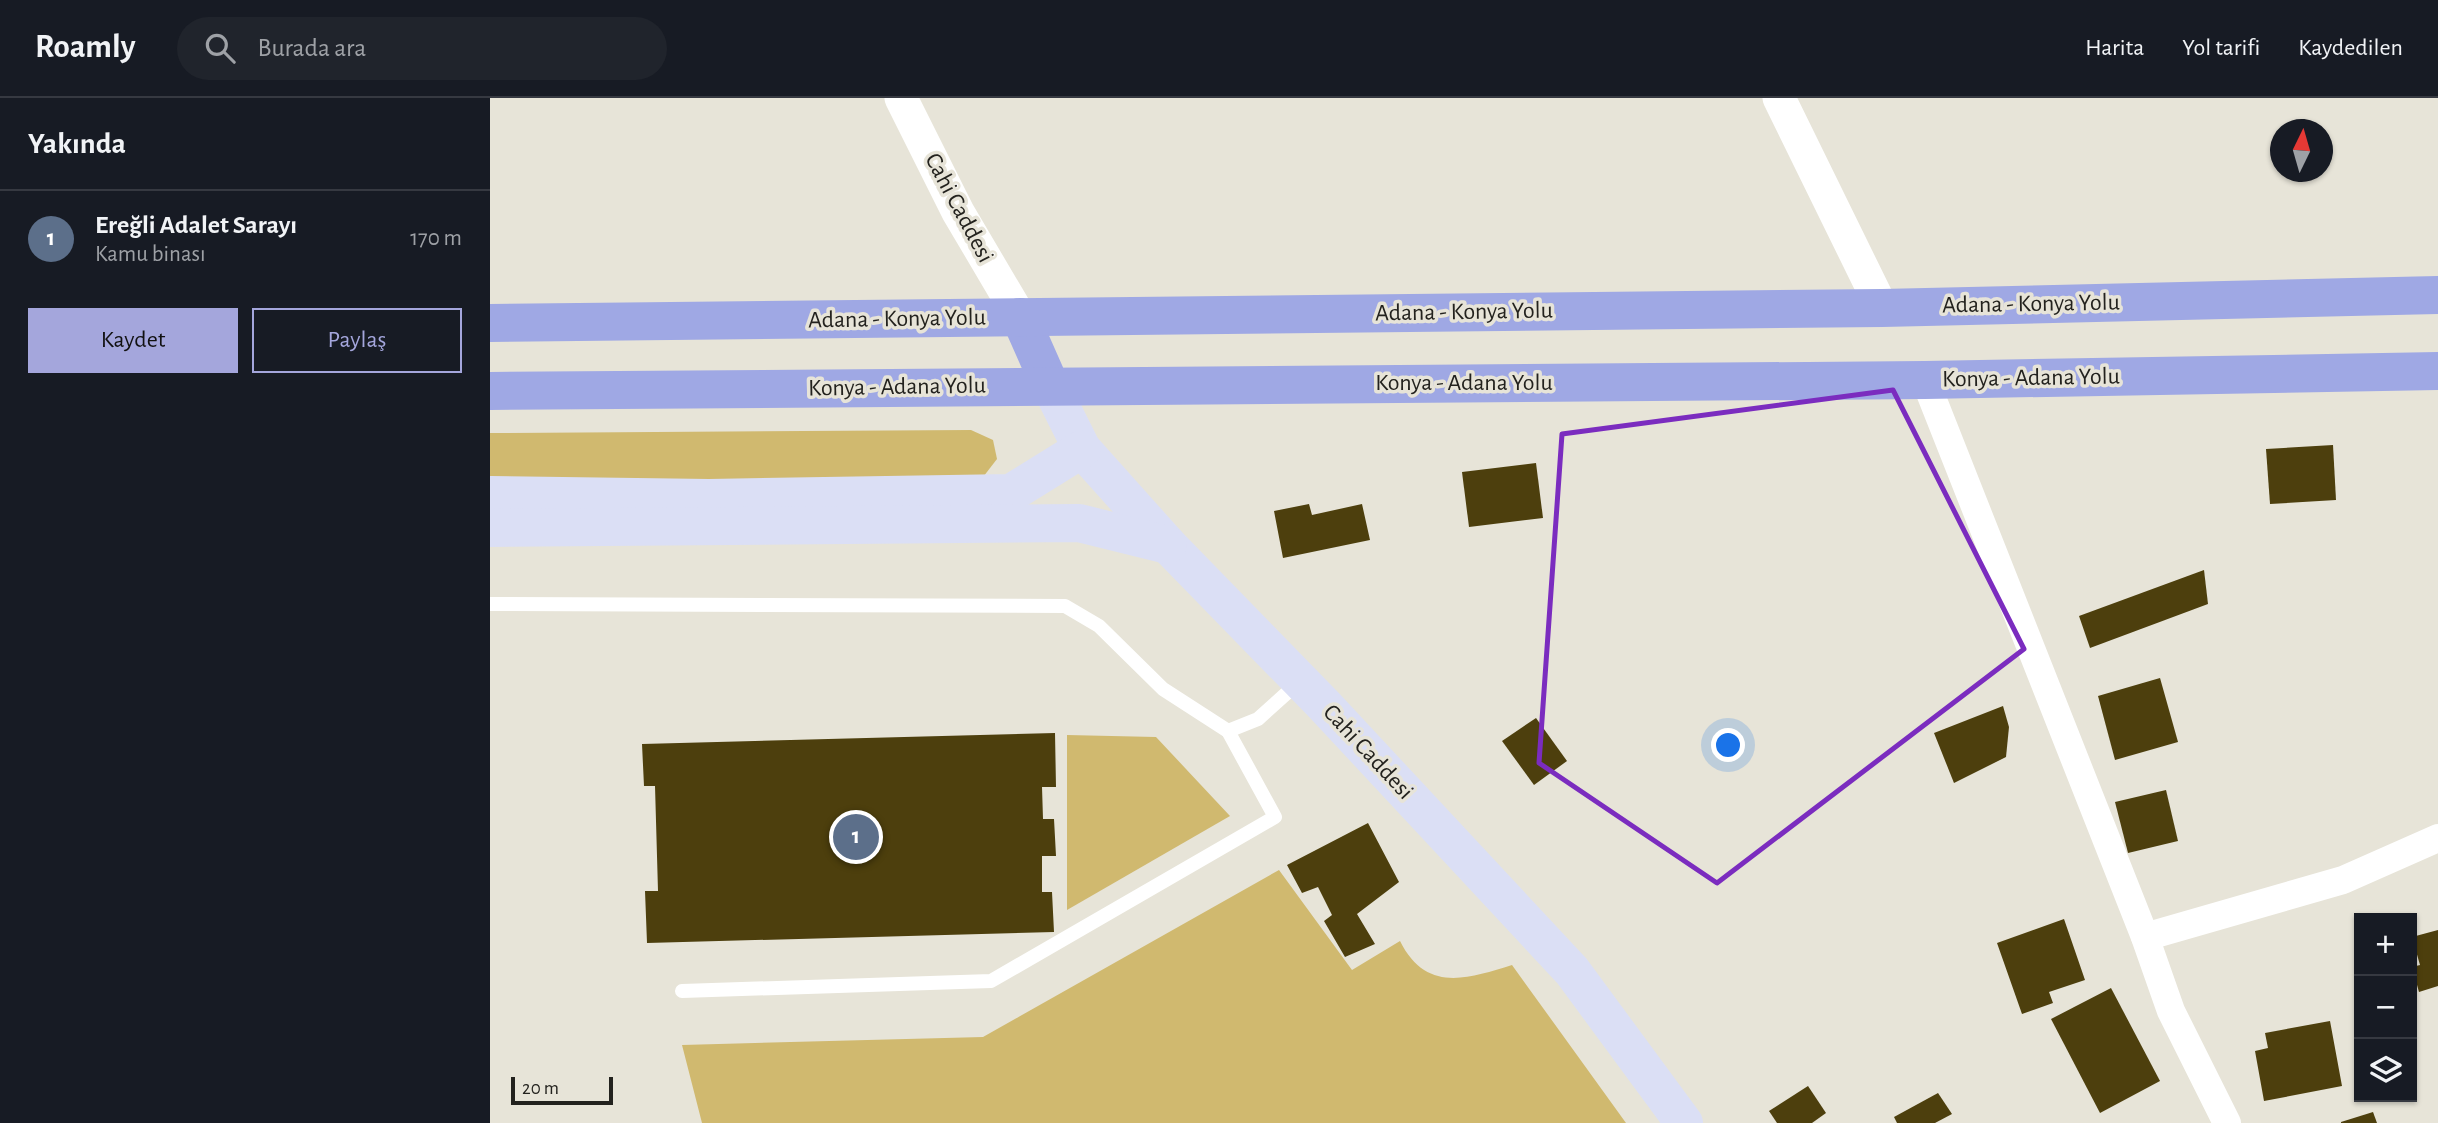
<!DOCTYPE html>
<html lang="tr">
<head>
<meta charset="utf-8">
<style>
  :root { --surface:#171b24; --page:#20242c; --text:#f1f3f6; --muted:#9ea1a6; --line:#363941; --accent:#a4a6dc }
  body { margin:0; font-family:"Alegreya Sans",sans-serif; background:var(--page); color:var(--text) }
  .controls { position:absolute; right:21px; bottom:21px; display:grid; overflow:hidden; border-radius:0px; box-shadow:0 2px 5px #0004 }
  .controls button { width:63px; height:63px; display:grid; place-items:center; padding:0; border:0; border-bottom:2px solid var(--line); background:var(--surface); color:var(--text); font:35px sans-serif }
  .compass { position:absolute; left:1780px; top:21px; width:63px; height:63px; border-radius:50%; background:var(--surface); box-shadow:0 2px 5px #0004; rotate:5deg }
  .scale { position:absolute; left:21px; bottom:18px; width:102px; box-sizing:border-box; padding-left:7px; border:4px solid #23221e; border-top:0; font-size:19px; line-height:24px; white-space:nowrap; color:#23221e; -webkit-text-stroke:5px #e7e4d8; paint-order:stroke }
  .you { position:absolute; left:1239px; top:648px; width:24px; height:24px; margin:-18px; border:5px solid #fff; border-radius:50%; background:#1a73e8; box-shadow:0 0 0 10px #1a73e833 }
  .badge { display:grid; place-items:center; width:46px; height:46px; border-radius:50%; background:var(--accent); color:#fff; font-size:23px; font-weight:700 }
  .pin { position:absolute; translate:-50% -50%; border:4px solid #fff; box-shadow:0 2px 7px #0006 }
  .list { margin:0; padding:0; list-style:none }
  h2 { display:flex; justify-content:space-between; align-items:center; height:91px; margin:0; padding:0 28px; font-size:30px }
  h2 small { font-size:23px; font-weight:400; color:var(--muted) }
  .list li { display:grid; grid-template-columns:46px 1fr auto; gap:21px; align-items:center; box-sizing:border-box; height:98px; padding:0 28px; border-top:2px solid var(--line) }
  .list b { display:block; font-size:26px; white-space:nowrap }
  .list p { margin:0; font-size:23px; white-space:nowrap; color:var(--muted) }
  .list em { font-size:23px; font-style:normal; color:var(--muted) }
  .actions { display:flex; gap:14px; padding:21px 28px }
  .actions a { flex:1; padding:16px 0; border:2px solid var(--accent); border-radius:0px; text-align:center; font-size:24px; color:var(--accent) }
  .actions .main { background:var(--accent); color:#111 }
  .icon { flex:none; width:38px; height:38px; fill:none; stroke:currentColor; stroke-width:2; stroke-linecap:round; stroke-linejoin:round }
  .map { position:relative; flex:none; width:1948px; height:1025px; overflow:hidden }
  header { display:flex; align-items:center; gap:42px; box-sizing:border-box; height:98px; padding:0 35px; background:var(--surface); border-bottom:2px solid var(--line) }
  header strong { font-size:33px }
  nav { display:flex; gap:38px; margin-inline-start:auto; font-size:24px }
  .search { width:490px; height:63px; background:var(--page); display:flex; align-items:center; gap:18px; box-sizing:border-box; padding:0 24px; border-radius:38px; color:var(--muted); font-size:26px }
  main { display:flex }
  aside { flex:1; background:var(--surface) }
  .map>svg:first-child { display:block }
</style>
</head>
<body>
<header>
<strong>Roamly</strong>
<div class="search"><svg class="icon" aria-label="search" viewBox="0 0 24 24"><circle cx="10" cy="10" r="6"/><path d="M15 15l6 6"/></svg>Burada ara</div>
<nav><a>Harita</a><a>Yol tarifi</a><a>Kaydedilen</a></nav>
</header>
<main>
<aside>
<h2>Yakında<small></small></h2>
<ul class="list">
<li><span class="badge" style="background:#5c6f8a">1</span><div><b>Ereğli Adalet Sarayı</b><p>Kamu binası</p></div><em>170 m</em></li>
</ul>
<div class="actions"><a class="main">Kaydet</a><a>Paylaş</a></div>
</aside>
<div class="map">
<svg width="1948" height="1025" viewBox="0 0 1948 1025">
  <rect width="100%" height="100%" fill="#e7e4d8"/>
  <g fill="#d0b96f">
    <polygon points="481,332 503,342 507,361 490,383 0,382 0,335"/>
    <polygon points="577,637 666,639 740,718 577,812"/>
    <path d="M789,772L862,872L910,843C936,895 977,881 1022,867L1136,1025H212L192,947L493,939Z"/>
  </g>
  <g fill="#4d3f0d">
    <polygon points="1843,347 1846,402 1780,406 1776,351"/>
    <polygon points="1046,365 1053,420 979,429 972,374"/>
    <polygon points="819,406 822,417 872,406 880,442 793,460 784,413"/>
    <polygon points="1714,472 1718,506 1600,550 1589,518"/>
    <polygon points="1670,580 1688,644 1625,662 1608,598"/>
    <polygon points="1513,608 1519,629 1516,659 1464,685 1444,635"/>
    <polygon points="1046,620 1077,663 1044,687 1012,643"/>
    <polygon points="565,635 566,689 552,689 553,721 564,721 566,758 552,758 552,794 562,794 564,834 157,845 155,793 168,793 165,688 154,688 152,646"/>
    <polygon points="1676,692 1688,743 1638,755 1625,704"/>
    <polygon points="878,725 909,784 867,816 885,846 855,859 834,823 842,817 828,789 812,795 797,767"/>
    <polygon points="1574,821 1595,882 1559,894 1563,905 1532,916 1507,845"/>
    <polygon points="1948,832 1948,888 1929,894 1922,869 1930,867 1922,839"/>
    <polygon points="1621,890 1670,983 1610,1015 1561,921"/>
    <polygon points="1840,923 1852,988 1774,1003 1765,953 1778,950 1775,935"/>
    <polygon points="1318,988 1336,1015 1322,1025 1287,1025 1279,1013"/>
    <polygon points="1448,995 1462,1016 1445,1025 1407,1025 1404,1019"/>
    <polygon points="1883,1014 1887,1025 1851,1025 1851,1024"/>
  </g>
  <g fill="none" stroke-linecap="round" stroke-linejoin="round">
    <g stroke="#fff" stroke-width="14">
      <polyline points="0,506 575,508 609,528 673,591 738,633 768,621 809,584"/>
      <polyline points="192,893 501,883 785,719 738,633"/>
    </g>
    <g stroke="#fff" stroke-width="28">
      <polyline points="1435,282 1655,839 1681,913 1737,1025"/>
      <polyline points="1655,839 1853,782 1948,740"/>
    </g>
    <g stroke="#fff" stroke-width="33">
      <polyline points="411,0 468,114 530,219"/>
      <polyline points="1289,0 1392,210"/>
    </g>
    <g stroke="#dbdff5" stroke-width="38">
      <polyline points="560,287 592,351 678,447 834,607 1082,873 1194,1025"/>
      <polyline points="0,397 219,400 521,395 592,351"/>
      <polyline points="0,430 589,425 678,447"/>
    </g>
    <g stroke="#9fa8e4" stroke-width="38">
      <polyline points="530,219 560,287"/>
      <polyline points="0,225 1392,210 1948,197"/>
      <polyline points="0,293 1435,282 1948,273"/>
    </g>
  </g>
  <path fill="none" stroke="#7b2cbf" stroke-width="5" stroke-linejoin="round" d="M1403,292L1534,551L1227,785L1049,665L1072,336Z"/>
  <g text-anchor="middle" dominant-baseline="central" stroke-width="7" stroke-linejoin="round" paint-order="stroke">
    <g font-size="24" fill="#23221e" stroke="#e7e4d8">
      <text transform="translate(469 110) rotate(62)">Cahi Caddesi</text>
      <text transform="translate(1541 206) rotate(-1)">Adana - Konya Yolu</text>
      <text transform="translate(974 214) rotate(-1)">Adana - Konya Yolu</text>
      <text transform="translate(407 221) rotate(-1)">Adana - Konya Yolu</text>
      <text transform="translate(1541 280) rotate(-1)">Konya - Adana Yolu</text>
      <text x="974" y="285">Konya - Adana Yolu</text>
      <text transform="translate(407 289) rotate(-1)">Konya - Adana Yolu</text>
      <text transform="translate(878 654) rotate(47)">Cahi Caddesi</text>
    </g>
  </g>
</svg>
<div class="controls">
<button>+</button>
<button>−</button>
<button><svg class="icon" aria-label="layers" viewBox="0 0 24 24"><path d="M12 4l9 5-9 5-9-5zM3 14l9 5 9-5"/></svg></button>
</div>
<svg class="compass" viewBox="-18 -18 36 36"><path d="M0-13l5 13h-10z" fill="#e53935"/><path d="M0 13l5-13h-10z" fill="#9ea1a6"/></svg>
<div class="scale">20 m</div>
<div class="you"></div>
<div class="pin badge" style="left:366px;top:739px;background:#5c6f8a">1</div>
</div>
</main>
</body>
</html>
